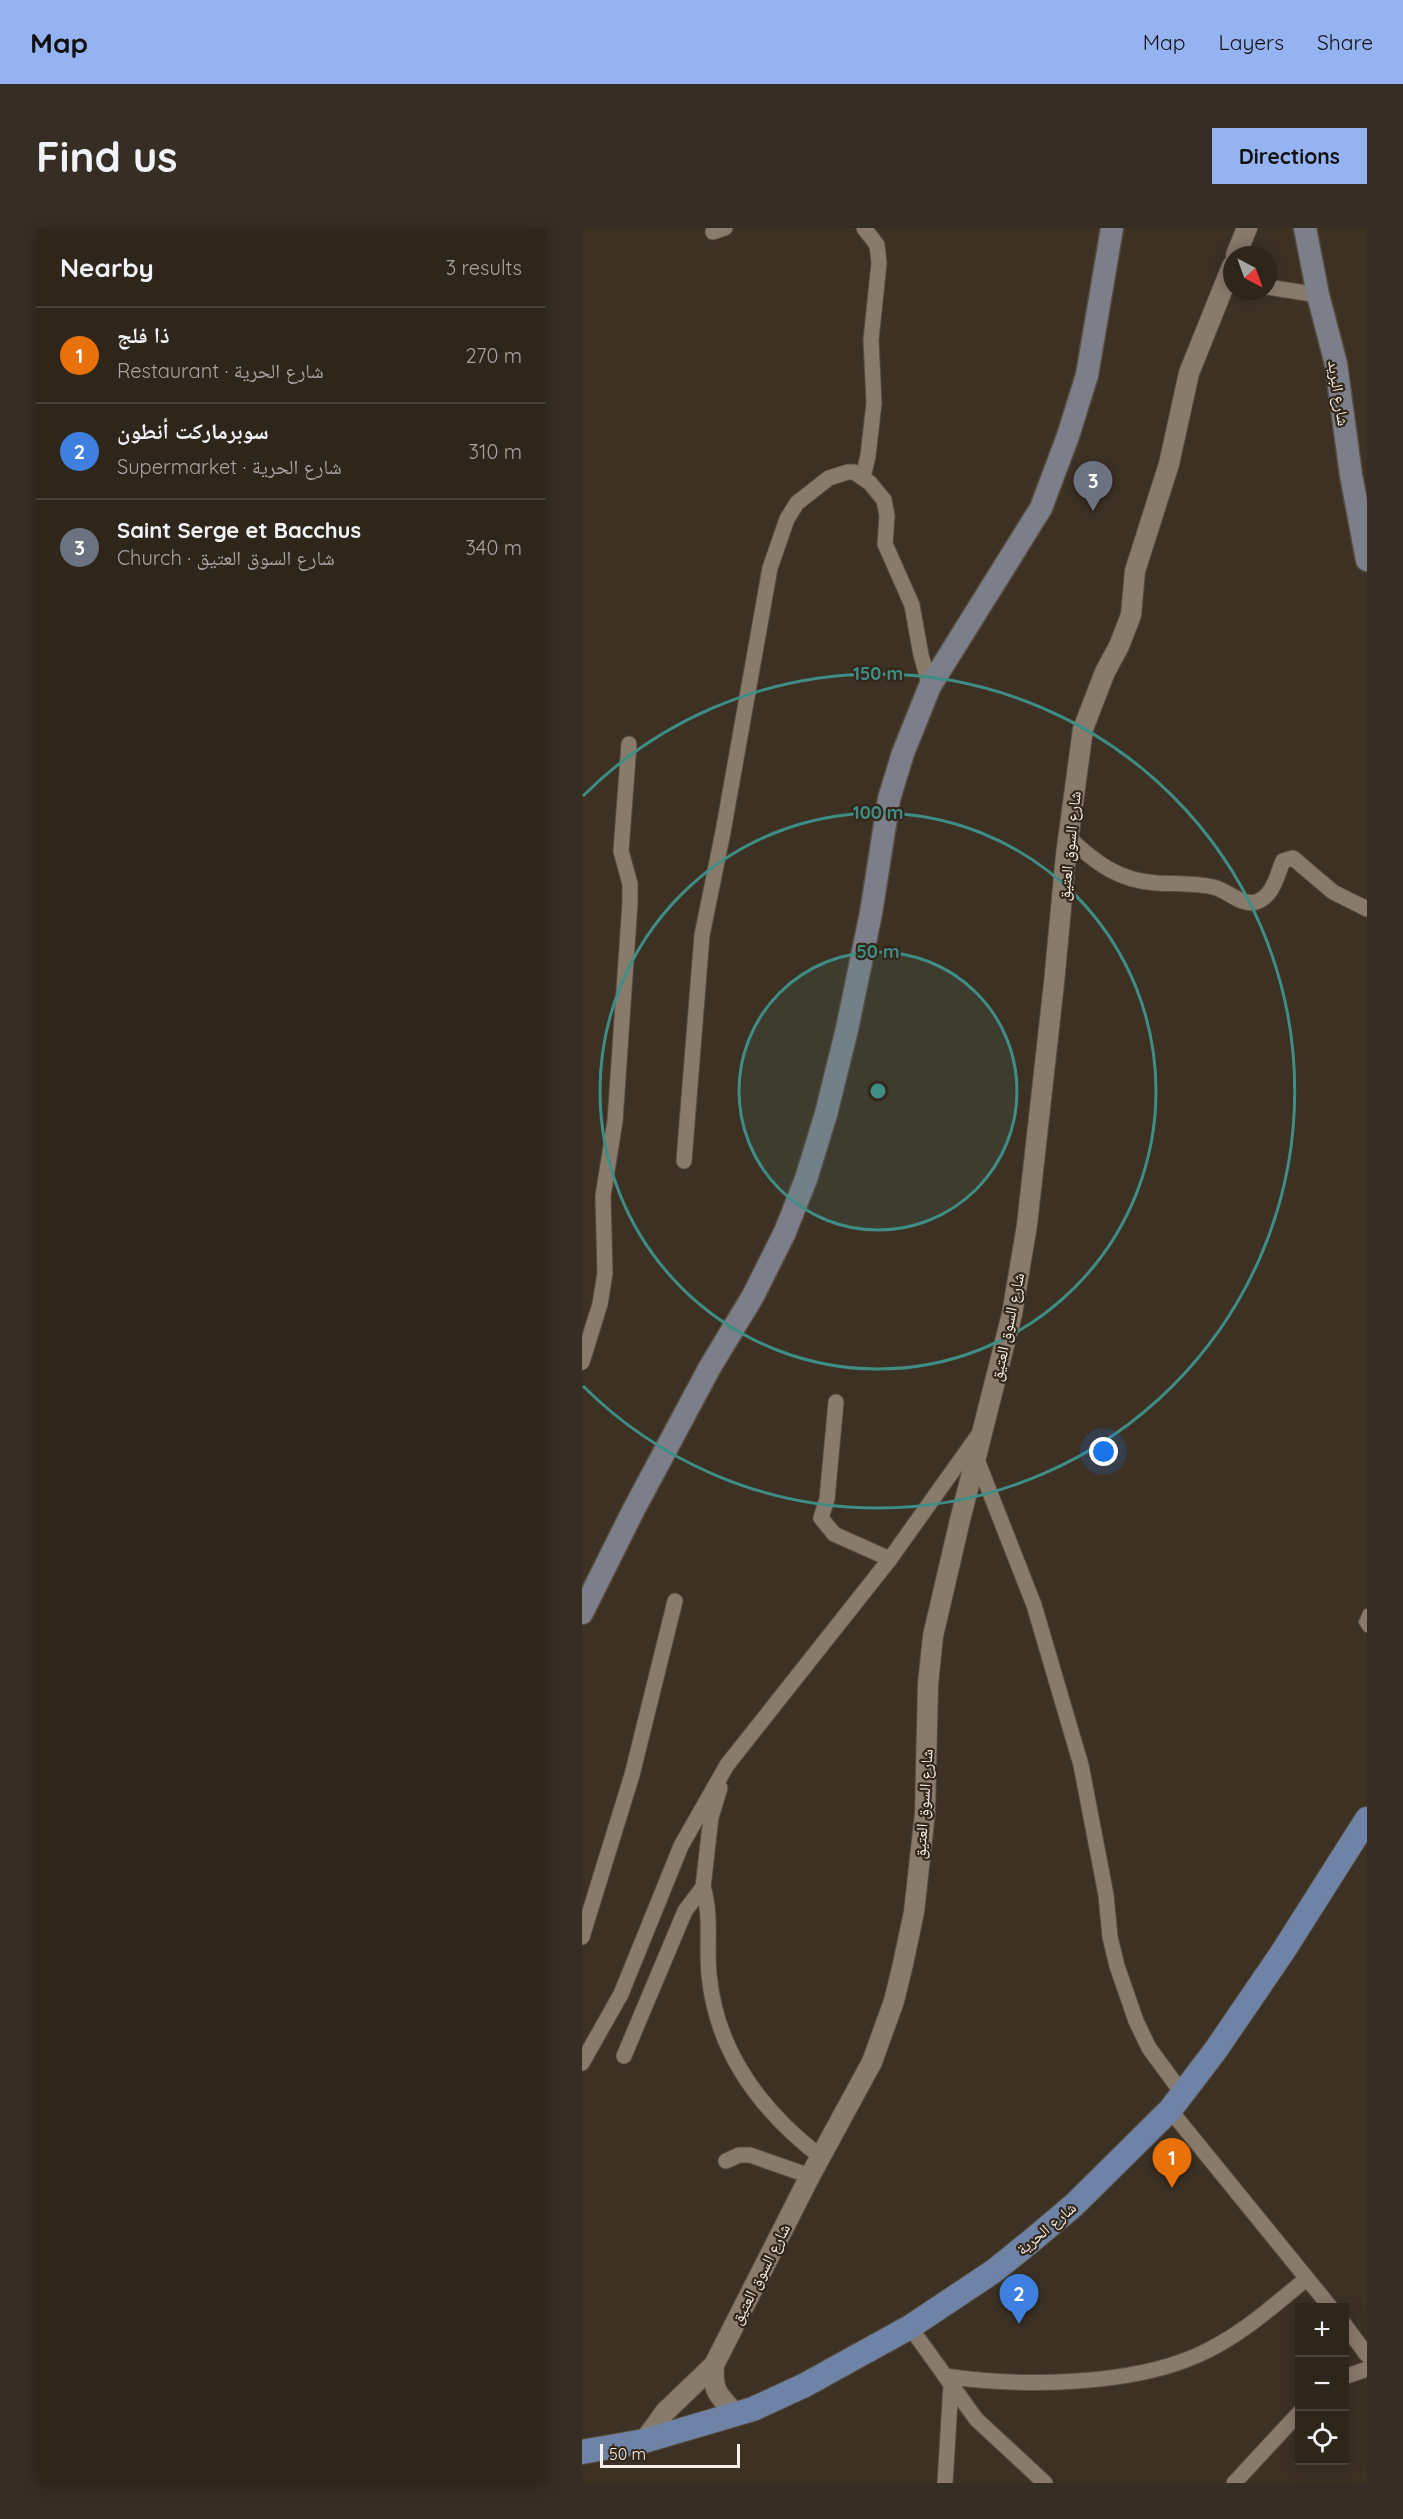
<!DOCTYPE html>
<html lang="en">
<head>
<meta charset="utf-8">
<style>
  :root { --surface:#2e251b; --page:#362d24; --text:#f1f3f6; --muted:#a7a5a3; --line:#49423a; --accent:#95b2f1 }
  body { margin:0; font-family:Quicksand,"Noto Naskh Arabic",sans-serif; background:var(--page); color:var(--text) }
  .controls { position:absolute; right:18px; bottom:18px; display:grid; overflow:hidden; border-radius:0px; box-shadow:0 3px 15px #0003 }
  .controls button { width:54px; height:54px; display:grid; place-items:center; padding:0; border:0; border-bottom:2px solid var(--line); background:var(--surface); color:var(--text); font:30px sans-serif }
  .compass { position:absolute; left:641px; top:18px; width:54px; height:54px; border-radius:50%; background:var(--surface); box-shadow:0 3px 15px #0003; rotate:139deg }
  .scale { position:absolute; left:18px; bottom:15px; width:140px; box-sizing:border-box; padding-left:6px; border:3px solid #f8f0e8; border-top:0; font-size:16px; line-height:21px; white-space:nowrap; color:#f8f0e8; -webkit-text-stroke:4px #33271a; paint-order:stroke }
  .you { position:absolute; left:522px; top:1224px; width:21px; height:21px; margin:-15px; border:4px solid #fff; border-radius:50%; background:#1a73e8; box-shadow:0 0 0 9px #1a73e833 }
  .badge { display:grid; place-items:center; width:39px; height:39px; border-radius:50%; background:var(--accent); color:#fff; font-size:20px; font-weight:700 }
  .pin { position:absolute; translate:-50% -50px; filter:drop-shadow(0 2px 3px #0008) }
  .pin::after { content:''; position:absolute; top:32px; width:21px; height:18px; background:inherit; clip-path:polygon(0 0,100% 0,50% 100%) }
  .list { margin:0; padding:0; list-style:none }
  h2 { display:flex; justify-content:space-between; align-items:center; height:78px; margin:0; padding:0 24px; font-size:26px }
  h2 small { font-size:20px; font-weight:400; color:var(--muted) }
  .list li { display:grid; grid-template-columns:39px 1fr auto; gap:18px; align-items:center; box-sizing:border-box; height:96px; padding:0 24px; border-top:2px solid var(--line) }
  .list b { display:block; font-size:22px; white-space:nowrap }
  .list p { margin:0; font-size:20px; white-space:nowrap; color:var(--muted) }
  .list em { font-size:20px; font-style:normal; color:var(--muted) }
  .icon { flex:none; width:33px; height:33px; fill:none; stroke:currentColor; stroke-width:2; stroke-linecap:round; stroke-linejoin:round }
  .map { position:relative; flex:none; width:785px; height:2255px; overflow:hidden; border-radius:0px }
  header { display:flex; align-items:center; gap:36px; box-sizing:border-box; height:84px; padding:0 30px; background:var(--accent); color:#111 }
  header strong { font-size:28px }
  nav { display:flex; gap:33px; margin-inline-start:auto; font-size:21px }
  .intro { display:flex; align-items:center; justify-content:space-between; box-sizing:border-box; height:144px; padding:0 36px }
  h1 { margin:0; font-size:42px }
  .button { padding:15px 27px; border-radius:0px; background:var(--accent); color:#111; font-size:21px; font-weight:700 }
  main { display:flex; gap:36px; padding:0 36px }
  aside { flex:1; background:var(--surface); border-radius:0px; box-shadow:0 3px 15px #0003 }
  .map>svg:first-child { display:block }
</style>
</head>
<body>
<header>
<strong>Map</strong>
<nav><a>Map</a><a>Layers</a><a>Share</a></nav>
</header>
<div class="intro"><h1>Find us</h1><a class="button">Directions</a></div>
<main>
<aside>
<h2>Nearby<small>3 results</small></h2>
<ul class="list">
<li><span class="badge" style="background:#e8710a">1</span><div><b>ذا فلج</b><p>Restaurant · شارع الحرية</p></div><em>270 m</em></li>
<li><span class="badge" style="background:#3f7fe0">2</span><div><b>سوبرماركت أنطون</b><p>Supermarket · شارع الحرية</p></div><em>310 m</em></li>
<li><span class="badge" style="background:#6b7280">3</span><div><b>Saint Serge et Bacchus</b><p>Church · شارع السوق العتيق</p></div><em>340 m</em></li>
</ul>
</aside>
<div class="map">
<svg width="785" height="2255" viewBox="0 0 785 2255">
  <rect width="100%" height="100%" fill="#3d3124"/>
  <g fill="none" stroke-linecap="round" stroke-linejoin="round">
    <g stroke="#574d41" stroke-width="10">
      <polyline id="service" points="785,1385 781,1394 785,1400"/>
    </g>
    <g stroke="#574d41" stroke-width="17">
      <g id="minor">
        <polyline points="131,4 143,0"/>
        <polyline points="686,59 736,67"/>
        <polyline points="281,249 286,228 292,175 289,112 297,35 295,17 282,0"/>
        <path d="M487,610C514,635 537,653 575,655C594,656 613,655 631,659C646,662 658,678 674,674C691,669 695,647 701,633L711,630L751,664L785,681"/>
        <polyline points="102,933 120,707 141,604 188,340 205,291 215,275 247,250 266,244 272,244 288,255 302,272 305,288 303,316 330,377 339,427 348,458"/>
        <polyline points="0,1134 18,1076 23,1045 21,968 33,893 48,675 48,656 39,623 47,516"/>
        <polyline points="254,1174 245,1271 239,1290 252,1306 308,1331"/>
        <polyline points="394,1229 452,1377 499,1537 524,1667 528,1709 535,1738 554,1793 567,1820 600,1865"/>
        <polyline points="121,1659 129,1589 138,1560"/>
        <polyline points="0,1709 50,1547 93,1373"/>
        <path d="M42,1828L103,1683L121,1659C130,1689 124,1716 127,1746C134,1824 179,1883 239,1929"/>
        <polyline points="0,1835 39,1766 99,1618 145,1537 308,1331 397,1206"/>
        <polyline points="588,1882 749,2080"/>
        <polyline points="144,1933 157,1927 168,1927 228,1948"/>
        <polyline points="762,2096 785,2127"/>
        <polyline points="328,2099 394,2191 463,2255"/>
        <path d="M363,2148C437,2159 547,2158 616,2127C657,2109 690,2079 724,2051"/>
        <polyline points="762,2149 785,2141"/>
        <polyline points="363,2255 369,2157"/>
        <polyline points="652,2255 718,2184"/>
      </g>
    </g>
    <g stroke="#574d41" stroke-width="22">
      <g id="tertiary">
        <polyline points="654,27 665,0"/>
        <path d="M155,2187C137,2168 130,2164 132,2137L228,1948L290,1834L312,1773L321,1736L332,1684L343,1585L346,1456L351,1408L378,1292L430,1086L445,997L472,755L484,627L501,501L523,444L537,418L549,387L553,343L587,236L607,145L650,38"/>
        <polyline points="62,2213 83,2184 132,2137"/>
      </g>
    </g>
    <g stroke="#574d41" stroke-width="25">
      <g id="secondary">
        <polyline points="723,0 736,67 754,136 769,247 785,332"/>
        <polyline points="0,1385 52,1281 128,1139 171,1068 203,1004 224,951 244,886 265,801 289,685 307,571 321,525 348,458 459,280 486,208 505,147 530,0"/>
      </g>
    </g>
    <g stroke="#574d41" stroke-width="26">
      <polyline id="primary" points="0,2224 62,2213 171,2181 223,2157 328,2099 412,2043 448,2014 492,1977 588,1882 633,1823 700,1725 785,1591"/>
    </g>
    <use href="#service" stroke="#897b6c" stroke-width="8"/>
    <use href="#minor" stroke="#897b6c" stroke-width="15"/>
    <use href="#tertiary" stroke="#897b6c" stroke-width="20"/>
    <use href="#secondary" stroke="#7c7f89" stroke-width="22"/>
    <use href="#primary" stroke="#6f83a6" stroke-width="24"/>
  </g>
  <circle cx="296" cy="863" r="139" fill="#3e8e86" fill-opacity=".12"/>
  <g fill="none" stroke="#3e8e86" stroke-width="3">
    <circle cx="296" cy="863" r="139"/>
    <circle cx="296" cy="863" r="278"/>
    <path d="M1 568A417 417 0 1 1 1 1158"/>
  </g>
  <g text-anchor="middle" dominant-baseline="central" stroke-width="4.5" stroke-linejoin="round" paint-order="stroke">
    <g font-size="16" fill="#f8f0e8" stroke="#33271a">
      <text transform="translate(757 165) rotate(81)">شارع البريد</text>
      <text transform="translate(487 618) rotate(-84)">شارع السوق العتيق</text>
      <text transform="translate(425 1099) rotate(-78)">شارع السوق العتيق</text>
      <text transform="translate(341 1576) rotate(-86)">شارع السوق العتيق</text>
      <text transform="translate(464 2000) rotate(-40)">شارع الحرية</text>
      <text transform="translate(178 2046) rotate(-63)">شارع السوق العتيق</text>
    </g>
  </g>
  <circle cx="296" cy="863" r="9" fill="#3e8e86" stroke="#33271a" stroke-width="3"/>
  <g font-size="18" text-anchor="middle" font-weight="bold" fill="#3e8e86" stroke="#33271a" stroke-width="4.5" stroke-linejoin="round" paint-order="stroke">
    <text x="296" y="452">150 m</text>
    <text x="296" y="591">100 m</text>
    <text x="296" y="730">50 m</text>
  </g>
</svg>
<div class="controls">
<button>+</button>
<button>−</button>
<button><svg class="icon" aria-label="locate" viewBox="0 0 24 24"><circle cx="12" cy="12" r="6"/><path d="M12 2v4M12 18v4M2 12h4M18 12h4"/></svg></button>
</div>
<svg class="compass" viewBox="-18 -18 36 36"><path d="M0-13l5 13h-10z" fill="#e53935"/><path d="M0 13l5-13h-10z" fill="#a7a5a3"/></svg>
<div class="scale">50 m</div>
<div class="you"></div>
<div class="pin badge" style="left:590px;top:1960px;background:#e8710a">1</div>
<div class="pin badge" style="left:437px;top:2096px;background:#3f7fe0">2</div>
<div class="pin badge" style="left:511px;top:283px;background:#6b7280">3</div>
</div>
</main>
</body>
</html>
